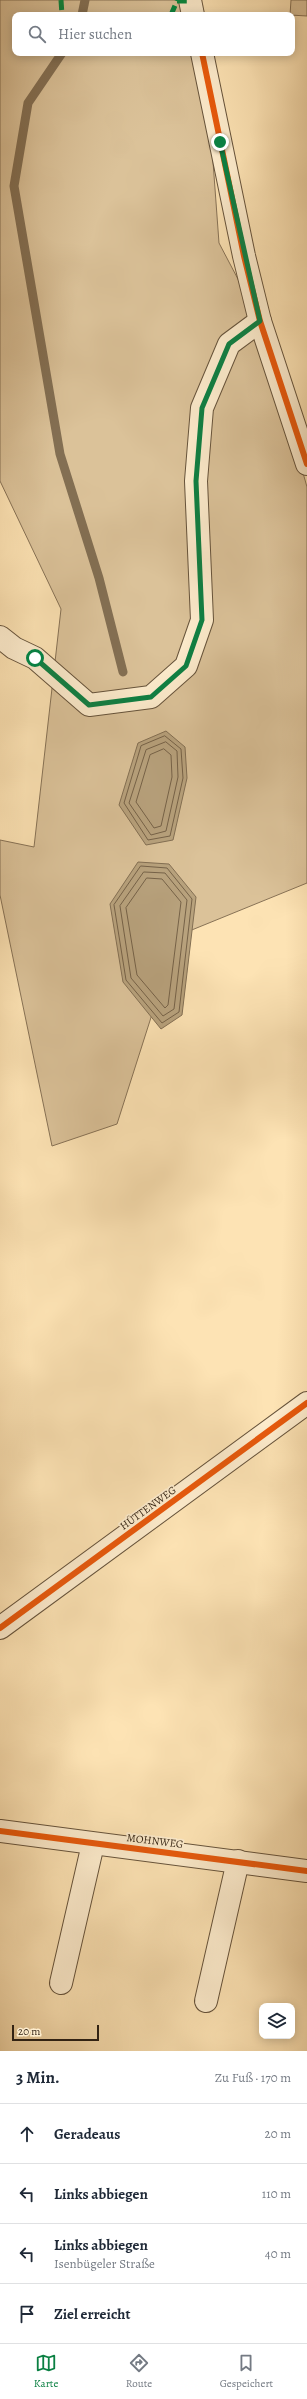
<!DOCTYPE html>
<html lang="de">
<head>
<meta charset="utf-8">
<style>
  :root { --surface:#fff; --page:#f2f2f3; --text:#1f2937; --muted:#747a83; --line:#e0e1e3; --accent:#0b8043 }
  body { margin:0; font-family:Alegreya,serif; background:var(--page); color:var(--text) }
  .controls { position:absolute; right:12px; bottom:12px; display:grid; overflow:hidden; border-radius:8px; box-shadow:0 2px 10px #0003 }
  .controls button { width:36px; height:36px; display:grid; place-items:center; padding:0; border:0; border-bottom:1px solid var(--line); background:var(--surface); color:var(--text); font:20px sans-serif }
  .scale { position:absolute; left:12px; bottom:10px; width:87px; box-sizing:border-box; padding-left:4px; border:2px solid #332313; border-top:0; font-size:11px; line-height:14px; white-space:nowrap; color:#332313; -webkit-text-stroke:3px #feedce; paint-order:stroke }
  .stop { position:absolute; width:12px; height:12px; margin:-9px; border:3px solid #0b8043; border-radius:50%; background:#fff }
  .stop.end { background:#0b8043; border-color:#fff; box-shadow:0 1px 4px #0008 }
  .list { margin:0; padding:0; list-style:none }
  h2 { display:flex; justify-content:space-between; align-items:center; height:52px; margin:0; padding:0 16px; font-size:17px }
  h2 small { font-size:13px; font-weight:400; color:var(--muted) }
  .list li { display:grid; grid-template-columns:26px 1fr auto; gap:12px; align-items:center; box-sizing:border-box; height:60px; padding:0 16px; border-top:1px solid var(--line) }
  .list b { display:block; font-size:15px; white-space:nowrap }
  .list p { margin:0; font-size:13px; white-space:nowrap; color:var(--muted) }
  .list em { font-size:13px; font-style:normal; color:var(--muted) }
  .icon { flex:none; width:22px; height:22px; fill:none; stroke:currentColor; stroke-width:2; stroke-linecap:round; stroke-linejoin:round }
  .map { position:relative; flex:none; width:307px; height:2051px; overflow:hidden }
  .search { position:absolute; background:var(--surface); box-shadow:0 2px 10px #0003; left:12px; right:12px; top:12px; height:44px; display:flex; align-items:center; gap:10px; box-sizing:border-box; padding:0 14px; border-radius:8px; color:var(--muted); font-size:15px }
  .sheet { height:292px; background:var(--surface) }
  nav { display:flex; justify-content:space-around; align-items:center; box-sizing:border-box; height:56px; border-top:1px solid var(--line); background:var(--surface); font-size:11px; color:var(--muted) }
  nav a { display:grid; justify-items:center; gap:2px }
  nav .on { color:var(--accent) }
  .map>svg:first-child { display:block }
</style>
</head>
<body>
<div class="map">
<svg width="307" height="2051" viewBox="0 0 307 2051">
  <rect width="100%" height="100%" fill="#fde3b4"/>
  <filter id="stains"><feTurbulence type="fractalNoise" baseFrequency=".005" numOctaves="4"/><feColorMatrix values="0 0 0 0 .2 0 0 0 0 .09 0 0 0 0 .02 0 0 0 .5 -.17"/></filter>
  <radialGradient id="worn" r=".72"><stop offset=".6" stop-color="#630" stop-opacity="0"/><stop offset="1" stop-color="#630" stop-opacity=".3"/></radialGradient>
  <g fill="#dbc299" stroke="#877256">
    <polygon points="0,0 201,0 202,15 15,15 15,53 205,53 219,243 260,321 307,487 307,883 177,936 117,1124 52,1146 0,895 0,840 34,847 61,609 0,481"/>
    <polygon points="291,0 307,0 307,16 290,15"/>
  </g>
  <g fill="#b8a27d" stroke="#836f53">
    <polygon points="166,731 185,747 187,778 173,840 146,845 119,805 138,743"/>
    <polygon points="138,862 169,864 196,897 182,1015 161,1029 123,982 110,904"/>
  </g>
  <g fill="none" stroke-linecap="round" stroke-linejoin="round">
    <g stroke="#766248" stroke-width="1">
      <polygon points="165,736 181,749 183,778 170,836 148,840 124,803 141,746"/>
      <polygon points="166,742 177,751 178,777 166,831 151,835 129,803 146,750"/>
      <polygon points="164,749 171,755 172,777 161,826 154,828 136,802 150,755"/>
      <polygon points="141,866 167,868 192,899 179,1012 162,1023 126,980 114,905"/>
      <polygon points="144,872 165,873 187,900 174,1009 163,1016 131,978 120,906"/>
      <polygon points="147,878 162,879 181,902 168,1005 165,1008 137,975 126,908"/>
    </g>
    <g stroke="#836f53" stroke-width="9">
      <polyline points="82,15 85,0"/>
      <polyline points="62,53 28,103 14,186 60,454 99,578 123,672"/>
    </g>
    <g stroke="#66533b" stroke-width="24">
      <g id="minor">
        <polyline points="190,0 193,15"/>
        <polyline points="202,53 244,256 260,321 307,464"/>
        <polyline points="0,637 14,648 35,658 89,705 151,697 186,666 202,620 196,481 202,408 229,344 260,321"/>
        <polyline points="0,1628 307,1403"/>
        <polyline points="0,1831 307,1871"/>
        <polyline points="61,1983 93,1844"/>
        <polyline points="206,2001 238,1861"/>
      </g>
    </g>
    <use href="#minor" stroke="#feedce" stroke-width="22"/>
    <g stroke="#00873e" stroke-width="5" stroke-dasharray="10 5" stroke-linecap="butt">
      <polyline points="61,0 62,15"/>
      <polyline points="171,15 177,1 190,1"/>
      <polyline points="108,53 113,53"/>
    </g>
    <g stroke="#feedce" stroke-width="8">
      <g id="cycleway">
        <polyline points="202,53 244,256 260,321 307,464"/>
        <polyline points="0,1628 307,1403"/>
        <polyline points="0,1831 307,1871"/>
      </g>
    </g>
    <use href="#cycleway" stroke="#e8590c" stroke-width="6"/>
  </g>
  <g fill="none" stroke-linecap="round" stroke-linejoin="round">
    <polyline stroke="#0b8043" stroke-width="5" points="35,658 89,705 151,697 186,666 202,620 196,481 202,408 229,344 260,321 220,142"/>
  </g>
  <g text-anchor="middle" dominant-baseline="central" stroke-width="3.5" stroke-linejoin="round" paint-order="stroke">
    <g font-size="11" fill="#332313" stroke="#feedce">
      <text transform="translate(148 1508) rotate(-36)">HÜTTENWEG</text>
      <text transform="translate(155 1841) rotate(7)">MOHNWEG</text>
    </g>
  </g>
  <rect width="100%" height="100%" filter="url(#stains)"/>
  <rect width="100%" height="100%" fill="url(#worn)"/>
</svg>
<div class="controls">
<button><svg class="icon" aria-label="layers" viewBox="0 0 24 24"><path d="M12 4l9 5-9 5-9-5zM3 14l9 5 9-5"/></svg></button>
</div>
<div class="scale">20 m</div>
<div class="stop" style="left:35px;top:658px"></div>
<div class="stop end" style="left:220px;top:142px"></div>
<div class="search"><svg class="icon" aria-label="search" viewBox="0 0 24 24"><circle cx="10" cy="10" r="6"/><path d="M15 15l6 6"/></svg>Hier suchen</div>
</div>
<section class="sheet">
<h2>3 Min.<small>Zu Fuß · 170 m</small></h2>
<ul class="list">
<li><svg class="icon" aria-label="ahead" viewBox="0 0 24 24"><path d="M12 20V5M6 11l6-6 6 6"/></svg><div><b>Geradeaus</b></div><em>20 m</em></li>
<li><svg class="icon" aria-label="left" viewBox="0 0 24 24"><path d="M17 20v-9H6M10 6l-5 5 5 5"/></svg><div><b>Links abbiegen</b></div><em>110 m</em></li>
<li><svg class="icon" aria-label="left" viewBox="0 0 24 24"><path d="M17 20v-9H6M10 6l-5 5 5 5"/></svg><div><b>Links abbiegen</b><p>Isenbügeler Straße</p></div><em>40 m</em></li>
<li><svg class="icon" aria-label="arrive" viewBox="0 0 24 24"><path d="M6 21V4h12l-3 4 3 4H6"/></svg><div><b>Ziel erreicht</b></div></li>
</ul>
</section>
<nav>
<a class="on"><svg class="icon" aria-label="map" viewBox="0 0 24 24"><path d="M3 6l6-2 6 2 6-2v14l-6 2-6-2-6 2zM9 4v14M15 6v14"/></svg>Karte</a>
<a><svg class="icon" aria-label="directions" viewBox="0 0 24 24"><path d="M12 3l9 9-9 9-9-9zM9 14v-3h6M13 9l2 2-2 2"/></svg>Route</a>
<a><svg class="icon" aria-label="saved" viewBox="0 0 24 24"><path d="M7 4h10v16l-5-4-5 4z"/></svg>Gespeichert</a>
</nav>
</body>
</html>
